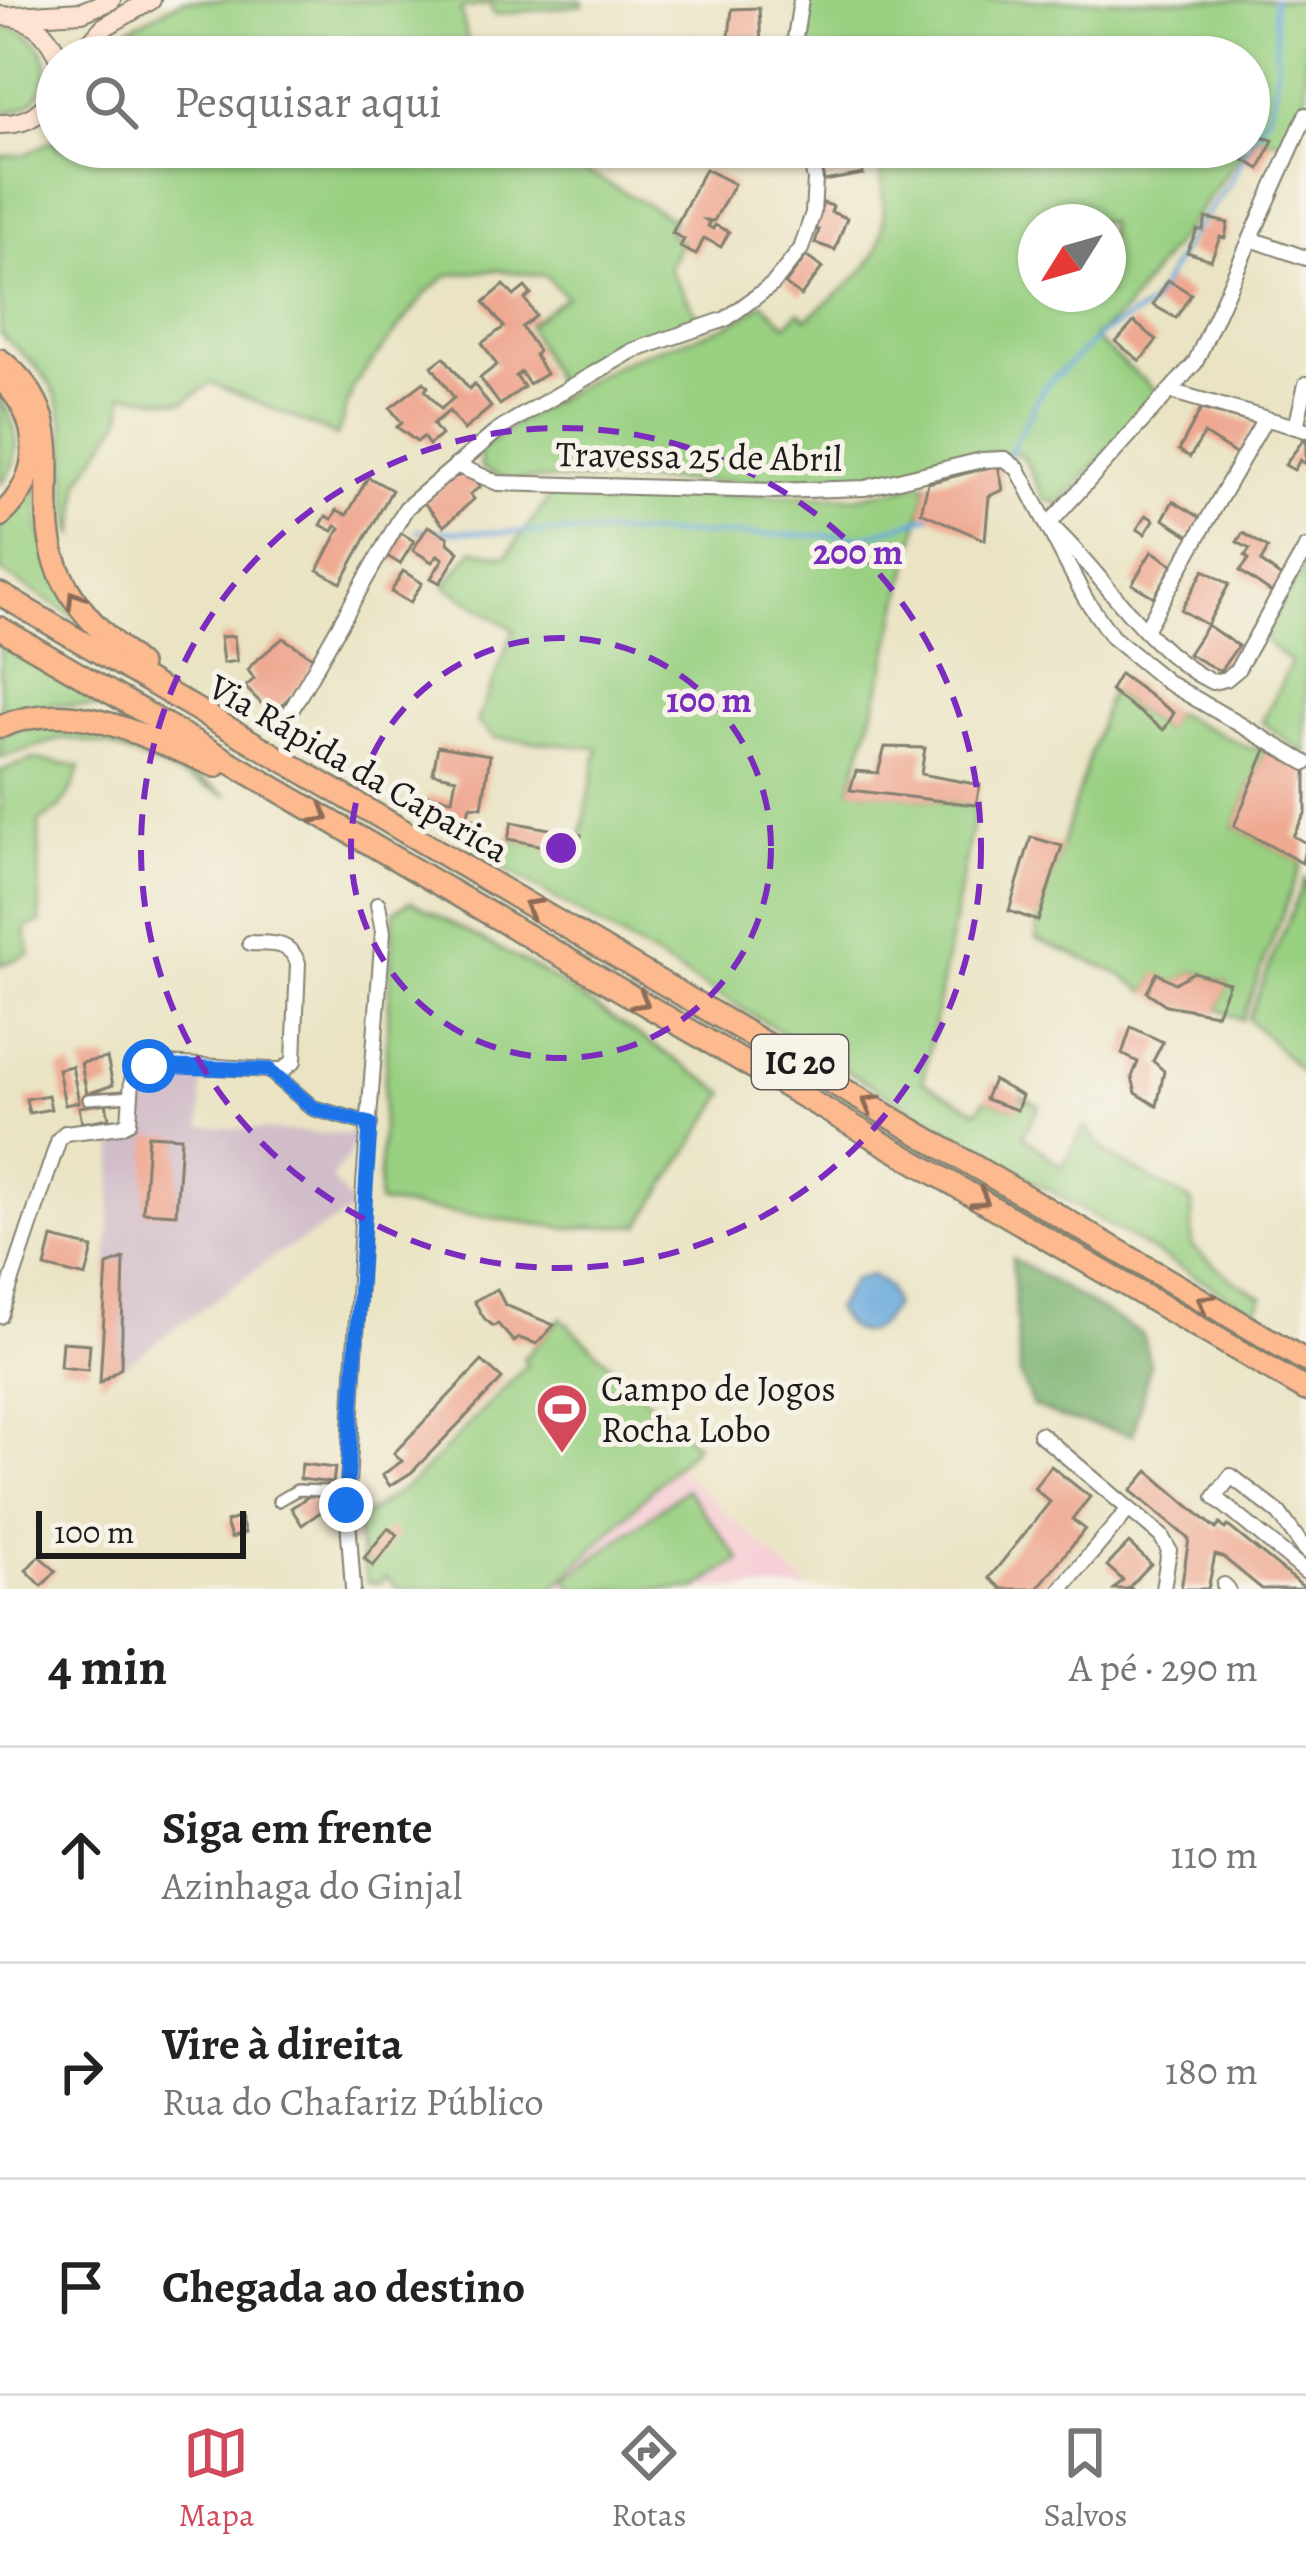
<!DOCTYPE html>
<html lang="pt">
<head>
<meta charset="utf-8">
<style>
  :root { --surface:#fff; --page:#f2f2f2; --text:#222; --muted:#767676; --line:#e0e0e0; --accent:#d1495b }
  body { margin:0; font-family:Alegreya,serif; background:var(--page); color:var(--text) }
  .compass { position:absolute; left:1018px; top:204px; width:108px; height:108px; border-radius:50%; background:var(--surface); box-shadow:0 3px 9px #0004; rotate:233deg }
  .scale { position:absolute; left:36px; bottom:30px; width:210px; box-sizing:border-box; padding-left:12px; border:6px solid #1c1c1c; border-top:0; font-size:33px; line-height:42px; white-space:nowrap; color:#1c1c1c; -webkit-text-stroke:9px #f7f3e8; paint-order:stroke }
  .stop { position:absolute; width:36px; height:36px; margin:-27px; border:9px solid #1a73e8; border-radius:50%; background:#fff }
  .stop.end { background:#1a73e8; border-color:#fff; box-shadow:0 3px 12px #0008 }
  .list { margin:0; padding:0; list-style:none }
  h2 { display:flex; justify-content:space-between; align-items:center; height:156px; margin:0; padding:0 48px; font-size:51px }
  h2 small { font-size:39px; font-weight:400; color:var(--muted) }
  .list li { display:grid; grid-template-columns:78px 1fr auto; gap:36px; align-items:center; box-sizing:border-box; height:216px; padding:0 48px; border-top:3px solid var(--line) }
  .list b { display:block; font-size:45px; white-space:nowrap }
  .list p { margin:0; font-size:39px; white-space:nowrap; color:var(--muted) }
  .list em { font-size:39px; font-style:normal; color:var(--muted) }
  .icon { flex:none; width:66px; height:66px; fill:none; stroke:currentColor; stroke-width:2; stroke-linecap:round; stroke-linejoin:round }
  .map { position:relative; flex:none; width:1306px; height:1589px; overflow:hidden }
  .search { position:absolute; background:var(--surface); box-shadow:0 3px 9px #0004; left:36px; right:36px; top:36px; height:132px; display:flex; align-items:center; gap:30px; box-sizing:border-box; padding:0 42px; border-radius:66px; color:var(--muted); font-size:45px }
  .sheet { height:804px; background:var(--surface) }
  nav { display:flex; justify-content:space-around; align-items:center; box-sizing:border-box; height:168px; border-top:3px solid var(--line); background:var(--surface); font-size:33px; color:var(--muted) }
  nav a { display:grid; justify-items:center; gap:6px }
  nav .on { color:var(--accent) }
  .map>svg:first-child { display:block }
</style>
</head>
<body>
<div class="map">
<svg width="1306" height="1589" viewBox="0 0 1306 1589">
  <rect width="100%" height="100%" fill="#f7f3e8"/>
  <filter id="ink" filterUnits="userSpaceOnUse"><feTurbulence type="fractalNoise" baseFrequency=".00833" numOctaves="2"/><feDisplacementMap in="SourceGraphic" scale="24" xChannelSelector="R" yChannelSelector="G"/><feConvolveMatrix kernelMatrix="1 2 1 2 8 2 1 2 1" color-interpolation-filters="sRGB"/></filter>
  <filter id="wash" filterUnits="userSpaceOnUse"><feTurbulence type="fractalNoise" baseFrequency=".004" numOctaves="4" result="noise"/><feDisplacementMap in="SourceGraphic" scale="48" xChannelSelector="R" yChannelSelector="G"/><feGaussianBlur stdDeviation="2.7" result="paint"/><feColorMatrix in="noise" values="0 0 0 0 0 0 0 0 0 0 0 0 0 0 0 0 0 1.4 0 .05"/><feComposite in="paint" operator="in"/></filter>
  <g filter="url(#wash)">
    <rect width="100%" height="100%" fill="#eae4c4"/>
    <polygon fill="#f6cfd6" points="675,1466 809,1589 553,1589"/>
    <polygon fill="#d1bdc9" points="202,1077 201,1127 356,1135 348,1157 331,1178 355,1209 276,1255 100,1383 115,1137 142,1136 144,1078"/>
    <g fill="#99d082" stroke="#5a764f" stroke-width="3" fill-rule="evenodd">
      <polygon points="183,0 582,0 583,5 494,15 490,4 461,9 471,57 95,57 124,31"/>
      <polygon points="809,0 1306,0 1306,101 1288,143 1254,136 1249,143 1249,57 801,57"/>
      <path d="M0,27C25,28 41,40 47,64C47,94 30,112 0,113Z"/>
      <path d="M57,138V147H541L673,219L669,235L681,241L669,268L699,318L617,349L557,385L528,325L566,297L546,276L496,270L448,275L427,292L354,385L337,436L211,383L184,402L124,394L122,417L80,482L75,536C59,489 76,433 52,388C42,369 17,348 0,334V156L24,155Z"/>
      <path d="M878,147H1246L1123,313L1093,338L1160,394L1060,504L1044,499L1025,460L1018,454L992,453L890,480L852,483L506,479L481,468L480,451C513,422 601,370 642,354C683,339 729,332 763,303L786,325L799,312L806,319C889,255 890,252 878,147ZM1036,222H1108V294H1036Z"/>
      <path d="M0,397C18,427 26,457 0,484Z"/>
      <polygon points="36,482 40,533 83,622 0,571 0,522"/>
      <polygon points="928,483 877,699 850,789 976,805 923,1082 978,1111 985,1099 1016,1109 1022,1096 1040,1106 1023,1135 1062,1167 1085,1127 1108,1154 1192,1202 1192,1247 1235,1281 1263,1297 1254,1311 497,864 509,839 578,853 598,748 495,738 477,722 514,630 445,586 473,550 506,556 553,493 860,497"/>
      <polygon points="1306,562 1306,755 1262,722 1291,663 1262,638"/>
      <polygon points="0,642 91,696 102,708 56,704 0,717"/>
      <polygon points="1110,691 1163,730 1174,713 1252,749 1268,745 1234,826 1302,863 1242,1020 1218,1009 1228,983 1194,972 1175,983 1157,974 1147,992 1118,973 1036,939 1038,921"/>
      <polygon points="69,720 126,734 228,796 110,746 64,738 0,758 0,736 17,727"/>
      <path d="M34,759L80,767C73,792 62,810 39,822L40,923L25,927L30,954L0,965V771Z"/>
      <polygon points="1306,877 1306,1076 1248,1019"/>
      <polygon points="411,901 542,972 726,1093 640,1225 567,1228 378,1203 394,911"/>
      <polygon points="561,1318 696,1445 553,1589 398,1589 386,1577 378,1583 367,1582 355,1522 415,1480 527,1365 523,1359"/>
      <polygon points="686,1489 740,1560 696,1589 574,1589 567,1579"/>
    </g>
    <polygon fill="#7ab270" stroke="#4b6746" stroke-width="3" points="1012,1258 1142,1334 1150,1363 1133,1435 1062,1418 1033,1406 1020,1376"/>
    <path fill="#6aaadd" stroke="#43637c" stroke-width="3" d="M872,1275L888,1287L894,1305C877,1337 853,1344 835,1309L853,1280Z"/>
    <g fill="none" stroke-linecap="round" stroke-linejoin="round">
      <g stroke="#6aaadd" stroke-width="4.5">
        <path d="M1249,146C1255,135 1264,123 1269,111C1282,77 1275,36 1274,0"/>
        <polyline points="1009,455 1043,388 1101,334 1150,306 1191,234 1229,184 1249,147"/>
        <polyline points="418,531 867,536 931,516"/>
      </g>
    </g>
    <g id="blocks">
      <g fill="#efa993">
        <polygon points="759,8 761,45 728,45 732,9"/>
        <polygon points="725,48 724,57 698,57 697,50"/>
        <polygon points="1256,136 1273,140 1260,169 1244,160"/>
        <polygon points="827,147 858,147 863,174 824,181 821,165 830,164"/>
        <polygon points="705,169 734,184 714,221 706,220 710,223 708,226 713,229 715,225 729,232 721,247 704,238 696,255 680,247 684,239 672,233"/>
        <polygon points="823,203 833,206 831,212 847,218 835,250 815,243 819,230 814,228"/>
        <polygon points="1206,218 1228,223 1225,238 1220,237 1211,260 1187,252 1197,230 1203,230"/>
        <polygon points="806,256 822,268 801,296 785,284"/>
        <polygon points="1168,280 1191,294 1176,318 1153,305"/>
        <polygon points="504,285 514,296 525,287 531,294 525,299 536,316 522,327 538,351 535,355 546,374 529,384 521,372 516,376 524,387 500,405 480,378 497,365 482,343 504,327 484,302"/>
        <polygon points="1134,322 1157,340 1140,361 1116,342"/>
        <polygon points="444,357 469,389 474,384 491,407 464,430 449,411 433,424 441,435 429,445 423,437 417,442 397,427 402,423 390,408 424,382 428,387 425,390 441,409 454,398 432,366"/>
        <polygon points="1201,409 1254,423 1237,455 1204,434 1190,457 1179,450"/>
        <polygon points="1306,436 1306,464 1300,460 1294,470 1285,465"/>
        <polygon points="998,465 1003,490 989,496 985,540 921,512 928,483"/>
        <polygon points="469,473 480,487 470,494 474,499 444,526 424,503 452,478"/>
        <polygon points="368,477 392,490 341,583 318,570 340,528 336,526 333,531 321,525 326,516 332,519 337,510 347,515"/>
        <polygon points="1173,501 1201,518 1190,536 1163,519"/>
        <polygon points="1146,515 1154,520 1145,534 1137,529"/>
        <polygon points="428,526 448,537 448,543 459,552 440,583 431,578 443,559 438,555 432,562 413,550"/>
        <polygon points="401,533 414,541 400,564 387,556"/>
        <polygon points="1243,533 1268,548 1261,562 1284,579 1276,596 1240,571 1249,559 1245,556 1250,549 1237,542"/>
        <polygon points="1152,551 1173,565 1154,597 1132,584"/>
        <polygon points="1204,570 1229,584 1207,625 1181,610"/>
        <polygon points="403,571 422,583 410,603 391,592"/>
        <polygon points="1207,625 1238,646 1220,671 1188,654"/>
        <polygon points="234,636 237,661 223,663 220,637"/>
        <polygon points="283,638 317,660 295,692 272,714 245,687 254,679 248,670 253,663"/>
        <polygon points="1120,674 1174,713 1164,730 1110,691"/>
        <polygon points="1268,745 1306,769 1306,812 1293,836 1306,843 1302,863 1234,826"/>
        <polygon points="438,746 490,755 482,807 470,806 467,818 483,821 481,836 462,831 464,822 425,814 428,795 452,799 456,778 433,773"/>
        <polygon points="885,747 925,748 921,774 980,785 976,805 850,790 856,771 878,773"/>
        <polygon points="512,822 581,835 578,853 508,839"/>
        <polygon points="1031,837 1062,846 1038,921 1009,911"/>
        <polygon points="1194,972 1229,983 1216,1014 1166,1005 1147,992 1157,973 1175,983"/>
        <polygon points="1131,1027 1163,1042 1153,1061 1164,1071 1157,1106 1136,1093 1132,1077 1138,1062 1122,1054"/>
        <polygon points="107,1058 113,1085 87,1094 81,1063"/>
        <polygon points="72,1066 79,1102 65,1105 58,1069"/>
        <polygon points="993,1080 1022,1096 1017,1110 985,1099"/>
        <polygon points="48,1095 51,1109 29,1113 26,1099"/>
        <polygon points="106,1103 109,1118 82,1123 79,1107"/>
        <polygon points="148,1135 181,1137 176,1214 143,1212"/>
        <polygon points="52,1238 93,1248 86,1277 45,1267"/>
        <polygon points="124,1259 121,1368 100,1383 107,1265"/>
        <polygon points="497,1289 505,1305 554,1325 537,1344 519,1338 514,1342 498,1324 493,1326 484,1318 474,1301"/>
        <polygon points="62,1342 90,1344 88,1370 60,1367"/>
        <polygon points="482,1361 502,1379 412,1472 390,1486 382,1475 402,1461 394,1453"/>
        <polygon points="302,1464 335,1468 333,1483 300,1479"/>
        <polygon points="1051,1466 1090,1497 1072,1519 1085,1529 1037,1589 1002,1589 989,1578 1050,1502 1034,1488"/>
        <polygon points="1148,1471 1216,1529 1220,1524 1225,1529 1228,1526 1306,1589 1262,1589 1223,1557 1215,1555 1208,1589 1181,1589 1189,1539 1131,1491"/>
        <polygon points="315,1492 332,1504 302,1525 291,1508"/>
        <polygon points="240,1517 245,1533 231,1538 226,1522"/>
        <polygon points="388,1528 398,1535 373,1566 364,1558"/>
        <polygon points="1129,1543 1151,1564 1129,1587 1132,1589 1114,1589 1123,1580 1107,1566"/>
        <polygon points="39,1556 56,1571 42,1586 26,1570"/>
      </g>
    </g>
  </g>
  <g filter="url(#ink)">
    <use href="#blocks" fill-opacity="0" stroke="#838070" stroke-width="3"/>
    <g fill="none" stroke-linecap="round" stroke-linejoin="round">
      <g stroke="#838070" stroke-width="14">
        <g id="pedestrian">
          <polyline points="88,1099 131,1096"/>
          <polyline points="278,1501 297,1490 326,1491 344,1519"/>
        </g>
      </g>
      <g stroke="#838070" stroke-width="18">
        <g id="minor">
          <polyline points="792,57 801,0"/>
          <path d="M1306,115L1195,363L1049,524C1104,573 1144,649 1212,682L1226,679L1237,670L1306,548"/>
          <polyline points="1251,239 1306,258"/>
          <polyline points="1173,392 1306,430"/>
          <polyline points="1296,427 1306,384"/>
          <polyline points="456,465 498,483 774,491 865,488 982,460 1005,459 1018,469 1085,598 1112,637 1167,682 1306,763"/>
          <polyline points="1145,630 1265,419"/>
          <polyline points="289,714 406,508 501,428 632,351 726,319 773,284 801,249 813,213 815,180 808,147"/>
          <polyline points="269,1070 313,1108 370,1124"/>
          <path d="M0,1316L59,1139L65,1133L121,1126L129,1122L132,1080L139,1071L166,1064L269,1070H283L294,1061L298,963C289,940 271,944 250,943"/>
          <polyline points="1040,1434 1161,1536 1169,1550 1163,1589"/>
          <polyline points="1306,1551 1279,1513 1231,1476 1215,1497 1306,1572"/>
          <polyline points="1224,1585 1228,1589"/>
          <polyline points="353,1589 347,1505 364,1185 383,932 378,904"/>
          <polyline points="1061,1589 1129,1509"/>
        </g>
      </g>
      <g stroke="#838070" stroke-width="22">
        <g id="secondary">
          <path d="M0,16C29,16 47,30 58,57"/>
          <polyline points="15,16 82,12 111,0"/>
          <polyline points="78,57 104,27 151,0"/>
          <path d="M0,124C28,125 46,112 57,86"/>
        </g>
      </g>
      <g stroke="#838070" stroke-width="26">
        <g id="trunk">
          <path d="M0,360C75,418 34,480 54,557C68,604 103,634 139,665"/>
          <path d="M0,378C43,418 45,476 0,516"/>
          <polyline points="0,594 1306,1361"/>
          <polyline points="0,628 1306,1390"/>
          <path d="M0,727C73,694 148,739 216,766"/>
        </g>
      </g>
      <use href="#pedestrian" stroke="#fff" stroke-width="9"/>
      <use href="#minor" stroke="#fff" stroke-width="14"/>
      <use href="#secondary" stroke="#fee3d2" stroke-width="18"/>
      <use href="#trunk" stroke="#fcba8e" stroke-width="21"/>
    </g>
    <defs><path id="oneway-chevron" d="M-2-3.5L2.5 0L-2 3.5" fill="none" stroke-width="1.6" stroke-linecap="round" stroke-linejoin="round" transform="scale(3)"/></defs>
    <g stroke="#8c6b55">
      <use href="#oneway-chevron" transform="translate(75 599) rotate(-122)"/>
      <use href="#oneway-chevron" transform="translate(321 815) rotate(30)"/>
      <use href="#oneway-chevron" transform="translate(532 907) rotate(-150)"/>
      <use href="#oneway-chevron" transform="translate(641 1001) rotate(30)"/>
      <use href="#oneway-chevron" transform="translate(870 1103) rotate(-150)"/>
      <use href="#oneway-chevron" transform="translate(981 1199) rotate(30)"/>
      <use href="#oneway-chevron" transform="translate(1205 1302) rotate(-149)"/>
    </g>
  </g>
  <g fill="none" stroke-linecap="round" stroke-linejoin="round" filter="url(#ink)">
    <polyline stroke="#1a73e8" stroke-width="15" points="149,1066 269,1070 313,1108 370,1124 346,1505"/>
  </g>
  <g fill="none" stroke="#7b2cbf" stroke-width="6" stroke-dasharray="21 15">
    <circle cx="561" cy="848" r="210"/>
    <circle cx="561" cy="848" r="420"/>
  </g>
  <defs>
    <g id="stadium-pin" transform="scale(2.7)"><path d="M0 17L-7.5 6A9.5 9.5 0 1 1 7.5 6Z" fill="#d1495b" stroke="#f7f3e8"/><path d="M0-5a6.5 5 0 1 0 0 10a6.5 5 0 1 0 0-10ZM-3.5-1.8h7v3.6h-7Z" fill="#fff"/></g>
  </defs>
  <g fill-rule="evenodd">
    <use href="#stadium-pin" x="562" y="1409"/>
  </g>
  <g text-anchor="middle" dominant-baseline="central" stroke-width="10" stroke-linejoin="round" paint-order="stroke">
    <rect fill="#f7f3e8" stroke="#5e5c59" stroke-width="3" x="752" y="1035" width="96" height="54" rx="9"/>
    <g font-size="33" font-weight="bold" fill="#1c1c1c">
      <text x="800" y="1062">IC 20</text>
    </g>
    <g font-size="36" fill="#1c1c1c" stroke="#f7f3e8">
      <text transform="translate(699 456) rotate(1)">Travessa 25 de Abril</text>
      <text transform="translate(359 768) rotate(30)">Via Rápida da Caparica</text>
    </g>
    <g font-size="36" fill="#1c1c1c" stroke="#f7f3e8" text-anchor="start">
      <text x="601" y="1388">Campo de Jogos<tspan x="601" dy="41">Rocha Lobo</tspan></text>
    </g>
  </g>
  <circle cx="561" cy="848" r="18" fill="#7b2cbf" stroke="#f7f3e8" stroke-width="6"/>
  <g font-size="36" text-anchor="middle" font-weight="bold" fill="#7b2cbf" stroke="#f7f3e8" stroke-width="10" stroke-linejoin="round" paint-order="stroke">
    <text x="858" y="564">200 m</text>
    <text x="709" y="712">100 m</text>
  </g>
</svg>
<svg class="compass" viewBox="-18 -18 36 36"><path d="M0-13l5 13h-10z" fill="#e53935"/><path d="M0 13l5-13h-10z" fill="#767676"/></svg>
<div class="scale">100 m</div>
<div class="stop" style="left:149px;top:1066px"></div>
<div class="stop end" style="left:346px;top:1505px"></div>
<div class="search"><svg class="icon" aria-label="search" viewBox="0 0 24 24"><circle cx="10" cy="10" r="6"/><path d="M15 15l6 6"/></svg>Pesquisar aqui</div>
</div>
<section class="sheet">
<h2>4 min<small>A pé · 290 m</small></h2>
<ul class="list">
<li><svg class="icon" aria-label="ahead" viewBox="0 0 24 24"><path d="M12 20V5M6 11l6-6 6 6"/></svg><div><b>Siga em frente</b><p>Azinhaga do Ginjal</p></div><em>110 m</em></li>
<li><svg class="icon" aria-label="right" viewBox="0 0 24 24"><path d="M7 20v-9h11M14 6l5 5-5 5"/></svg><div><b>Vire à direita</b><p>Rua do Chafariz Público</p></div><em>180 m</em></li>
<li><svg class="icon" aria-label="arrive" viewBox="0 0 24 24"><path d="M6 21V4h12l-3 4 3 4H6"/></svg><div><b>Chegada ao destino</b></div></li>
</ul>
</section>
<nav>
<a class="on"><svg class="icon" aria-label="map" viewBox="0 0 24 24"><path d="M3 6l6-2 6 2 6-2v14l-6 2-6-2-6 2zM9 4v14M15 6v14"/></svg>Mapa</a>
<a><svg class="icon" aria-label="directions" viewBox="0 0 24 24"><path d="M12 3l9 9-9 9-9-9zM9 14v-3h6M13 9l2 2-2 2"/></svg>Rotas</a>
<a><svg class="icon" aria-label="saved" viewBox="0 0 24 24"><path d="M7 4h10v16l-5-4-5 4z"/></svg>Salvos</a>
</nav>
</body>
</html>
